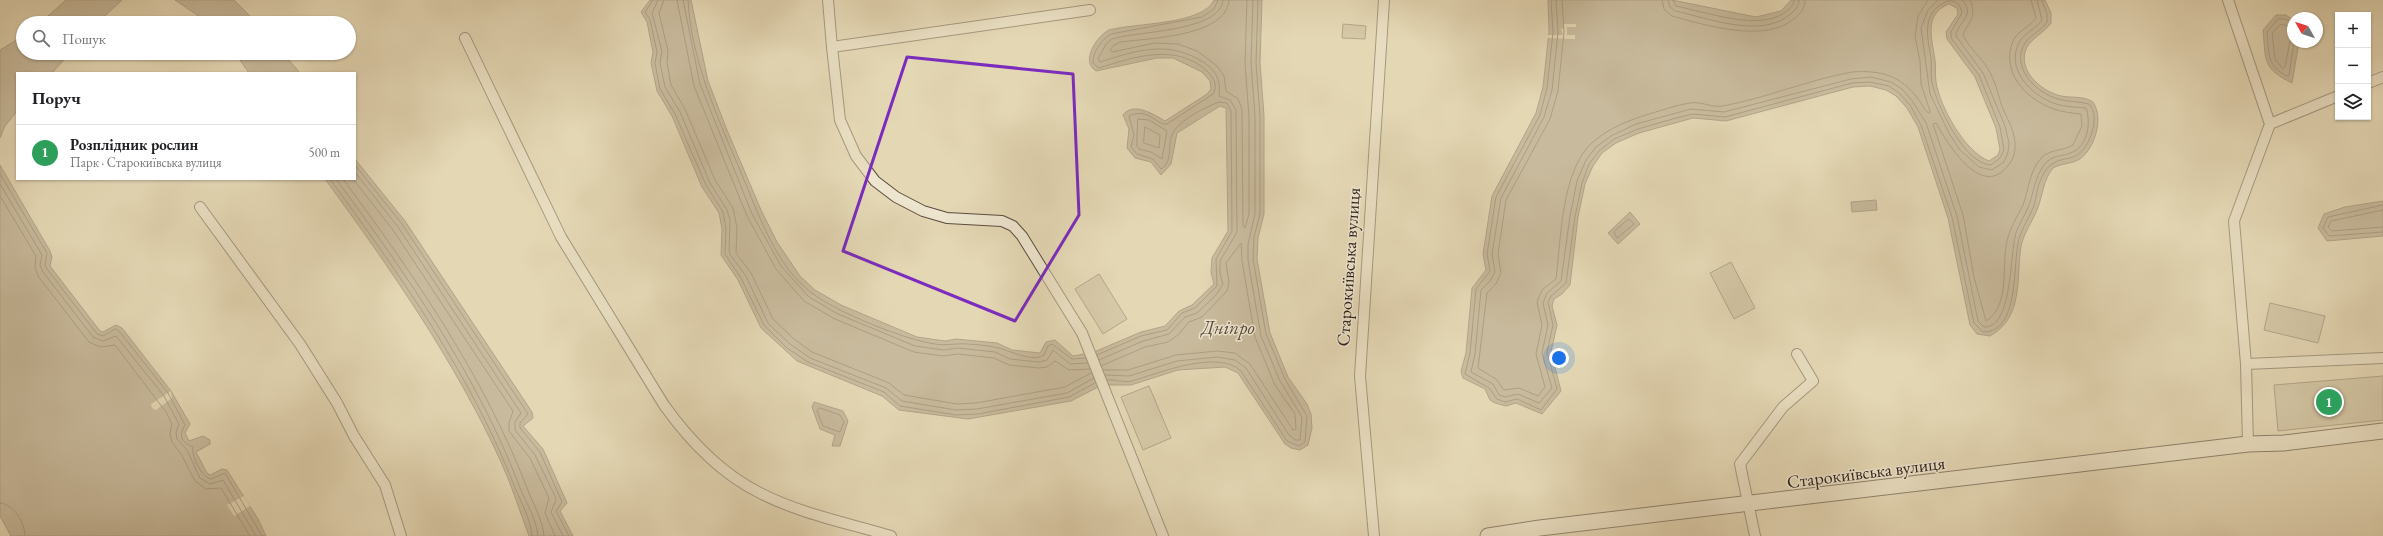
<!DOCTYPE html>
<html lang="uk">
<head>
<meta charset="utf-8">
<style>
  :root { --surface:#fff; --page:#f6f6f6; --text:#202124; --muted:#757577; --line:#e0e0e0; --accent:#0f766e }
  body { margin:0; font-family:"EB Garamond",serif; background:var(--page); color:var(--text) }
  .controls { position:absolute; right:12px; top:12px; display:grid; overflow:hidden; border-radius:0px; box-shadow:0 1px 3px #0004 }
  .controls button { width:36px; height:36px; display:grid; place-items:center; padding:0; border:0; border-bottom:1px solid var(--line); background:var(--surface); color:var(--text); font:20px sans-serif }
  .compass { position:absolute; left:2287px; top:12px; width:36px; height:36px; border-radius:50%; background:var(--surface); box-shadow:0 1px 3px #0004; rotate:309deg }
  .you { position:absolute; left:1559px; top:358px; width:14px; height:14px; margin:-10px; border:3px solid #fff; border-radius:50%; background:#1a73e8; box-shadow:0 0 0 6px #1a73e833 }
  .badge { display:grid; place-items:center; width:26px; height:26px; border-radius:50%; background:var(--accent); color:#fff; font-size:13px; font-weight:700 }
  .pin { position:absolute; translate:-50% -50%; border:2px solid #fff; box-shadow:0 1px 4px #0006 }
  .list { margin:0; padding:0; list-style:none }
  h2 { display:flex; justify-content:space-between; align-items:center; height:52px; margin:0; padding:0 16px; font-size:17px }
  h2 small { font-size:13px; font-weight:400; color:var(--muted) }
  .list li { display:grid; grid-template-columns:26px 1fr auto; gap:12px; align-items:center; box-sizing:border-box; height:56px; padding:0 16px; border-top:1px solid var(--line) }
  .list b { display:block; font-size:15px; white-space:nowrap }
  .list p { margin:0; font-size:13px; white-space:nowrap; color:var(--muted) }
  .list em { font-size:13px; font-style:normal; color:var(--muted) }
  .icon { flex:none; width:22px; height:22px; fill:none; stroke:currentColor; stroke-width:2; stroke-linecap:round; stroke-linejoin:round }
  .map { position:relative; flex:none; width:2383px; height:536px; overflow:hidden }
  .search { position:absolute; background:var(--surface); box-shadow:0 1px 3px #0004; left:16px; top:16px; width:340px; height:44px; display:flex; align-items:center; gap:10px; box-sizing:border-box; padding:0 14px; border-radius:22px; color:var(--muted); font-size:15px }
  .panel { position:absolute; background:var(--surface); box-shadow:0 1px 3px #0004; left:16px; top:72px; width:340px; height:108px; border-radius:0px }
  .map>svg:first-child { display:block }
</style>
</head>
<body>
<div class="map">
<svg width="2383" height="536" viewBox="0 0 2383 536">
  <rect width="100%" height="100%" fill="#e4d7b4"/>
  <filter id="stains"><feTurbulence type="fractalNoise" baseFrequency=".005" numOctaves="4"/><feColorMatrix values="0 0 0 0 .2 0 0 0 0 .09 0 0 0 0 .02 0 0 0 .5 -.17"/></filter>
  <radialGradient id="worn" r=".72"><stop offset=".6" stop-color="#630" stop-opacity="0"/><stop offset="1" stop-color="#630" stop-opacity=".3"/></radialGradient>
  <g fill="#c5b89a" stroke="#796b5a">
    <polygon points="1343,24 1366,26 1365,39 1342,38"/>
    <polygon points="1731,262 1755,308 1734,319 1710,273"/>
    <polygon points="1099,274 1127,319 1103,334 1075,289"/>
    <polygon points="2270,303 2325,316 2318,343 2264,330"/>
    <polygon points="2383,376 2383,420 2278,431 2274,385"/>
    <polygon points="1149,386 1171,438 1143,450 1121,397"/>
  </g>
  <g fill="#a6987f" stroke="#766756" fill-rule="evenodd">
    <polygon points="66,0 122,0 97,23 40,23"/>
    <polygon points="175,0 234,0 257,23 209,23"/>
    <path d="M650,0H691L708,81L727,130L761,210L777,242L800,276L815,290L841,305L917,337L945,341L956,339L997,343L1012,350L1040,353L1046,342L1055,340L1073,356L1094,352L1141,332L1165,326L1179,311L1192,305L1214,284L1211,272L1212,258L1228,231L1226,108L1220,106L1177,133L1171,164L1161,175L1151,162L1135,158L1127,148L1129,129L1123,115C1133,101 1155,115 1165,121L1207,94L1211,89L1210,81L1202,72L1173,58H1157L1096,71C1080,61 1097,36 1109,30C1134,23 1203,25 1214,0H1262L1260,63L1264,116V214L1258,238L1257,259L1270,333L1288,377L1307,404L1311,414L1312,428L1308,445L1300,450L1291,448L1285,444L1238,373L1225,367L1178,370L1131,385H1102L1071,401L968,419L899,410L882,396L797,361L761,328L738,280L721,255L722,229L719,213L702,187L672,116L657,91L651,63L653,52L647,22L641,12Z"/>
    <path d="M1548,0H1672L1756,17L1781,11L1791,0H2045L2051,13V23C2045,32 2032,38 2027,47C2016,69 2040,91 2061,96C2071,98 2085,96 2093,102C2104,118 2095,148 2080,159C2072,164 2062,163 2053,168C2043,180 2043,195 2037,210C2032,222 2024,233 2021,246C2016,279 2024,317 1990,336L1977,334L1970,325L1948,218L1918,127L1907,108L1896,96L1886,90L1870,86L1853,87L1726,121L1693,118L1639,133L1616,143L1602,153L1593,166L1585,184L1578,217L1570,285L1562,294L1554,299L1552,306L1557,325L1551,352L1561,391L1542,414L1516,403L1506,406L1495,403L1490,400L1485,389L1463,378L1461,371L1466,353L1472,288L1486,270L1483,254L1492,196L1536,113L1543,87L1549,32ZM1949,4L1957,8L1958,14L1946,32L1947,39L1975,77L1996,128L2000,149L1998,155L1989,161C1965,152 1940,107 1936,82C1935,75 1936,67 1935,60C1932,39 1923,14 1949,4Z"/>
    <path d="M2276,15H2286L2293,20V42H2299L2292,83C2262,68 2266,61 2263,30Z"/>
    <polygon points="23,36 23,53 70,53 52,73 17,73 17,111 5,126 0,138 0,50"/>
    <polygon points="235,53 283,53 300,73 249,73"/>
    <path d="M355,159L405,221L532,412L533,418L523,426L543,449L567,503L560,511L573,536H529C520,512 512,486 501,462C455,361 390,268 325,179H355Z"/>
    <polygon points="0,165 50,251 52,257 50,266 100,331 103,332 116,325 122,328 171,391 190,424 185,433 189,441 203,436 210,440 210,444 196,452 207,473 210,475 222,469 227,470 258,519 266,536 11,536 0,516"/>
    <polygon points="1876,200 1877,210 1852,212 1851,202"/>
    <polygon points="2383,201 2383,236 2327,241 2318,228 2324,214 2345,207"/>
    <polygon points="1630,212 1640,224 1618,244 1608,233"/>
    <polygon points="814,402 843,411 848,421 840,446 832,446 835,435 820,429 812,407"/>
  </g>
  <g fill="#e4d7b4">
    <polygon points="1564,24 1576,24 1576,27 1567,27 1567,35 1575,35 1575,39 1548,38 1548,35 1563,35 1561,29 1564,28"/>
    <polygon points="171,391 172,398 156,410 152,408 151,404"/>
    <polygon points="244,496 250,506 234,516 227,505"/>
  </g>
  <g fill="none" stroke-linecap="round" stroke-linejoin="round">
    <g stroke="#6a5b4c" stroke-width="1">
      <polyline points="653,0 645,12 650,20 657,52 655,63 660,89 675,114 706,185 723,212 726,229 725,254 741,278 764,325 787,348 808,362 884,392 900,406 956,415 978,414 1069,397 1095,383"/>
      <polyline points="658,0 652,13 662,51 660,63 665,87 680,112 710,183 727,210 730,220 729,251 731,256 746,276 768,323 790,344 810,358 886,388 902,401 956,410 977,409 1067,393 1094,378"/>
      <polyline points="664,0 659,13 668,51 667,63 671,85 685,109 715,180 733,208 737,228 736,253 751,273 773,319 794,339 812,352 889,383 904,395 957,404 976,403 1065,387 1091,373"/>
      <polyline points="677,0 694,86 747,216 776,269 804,301 835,319 914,352 943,356 958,354 994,358 1009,365 1039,368 1047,367 1055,361 1069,370 1090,369"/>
      <polyline points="683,0 700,84 752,214 781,266 809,297 838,314 915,346 944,350 957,348 995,352 1010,359 1039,362 1047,360 1053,350 1070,364 1088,363"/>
      <path d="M688,0C691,61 719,120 742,175C759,215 776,267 813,294C837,312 905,340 935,344C946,346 956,343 968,344C978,345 988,345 998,348C1009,350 1032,363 1044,355L1048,346L1052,344L1072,359L1086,358"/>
      <path d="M1229,0C1227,37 1148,38 1121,42L1114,45L1110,50L1112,52L1155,43L1178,44L1197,51L1217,66L1224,76L1226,91L1238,99L1242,109L1243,226L1245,228L1249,214V117L1245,63L1247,0"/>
      <path d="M1551,0L1553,32L1547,88L1540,115L1496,197L1487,254L1490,271L1476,289L1470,353L1465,374L1489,388L1497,399L1505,402L1517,399L1541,410L1557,389L1547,352L1553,325L1548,302L1551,296L1566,283L1575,217L1582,183L1589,164L1599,151L1614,139L1638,129L1676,118L1693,114L1725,117L1852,83L1870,82L1889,86L1899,93L1910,105L1921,125L1952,217L1974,323L1983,332C2019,333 2013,266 2018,244C2020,231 2028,220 2033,208C2036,201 2036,194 2038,187C2040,180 2045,168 2052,164C2060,158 2069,160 2077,155C2090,147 2101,116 2089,104C2079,101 2068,102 2058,99C2036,93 2010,67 2025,43C2030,35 2041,31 2047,22V14L2042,0"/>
      <path d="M1556,0L1558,32L1552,90L1544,117L1501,198L1492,254L1495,272L1490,281L1481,290L1475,354L1471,372L1493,384L1499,395L1505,397L1518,394L1539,403L1552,388L1542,353L1548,325L1543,303L1547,293L1561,281L1570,216L1577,181L1586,160L1596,147L1611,136L1636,124L1691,109L1724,112L1851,79L1871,77L1891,82L1902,89L1913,102L1926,123L1957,216L1978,321L1984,327C2014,328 2009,249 2017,230C2021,221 2026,213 2029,205C2034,191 2035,177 2044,165C2052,154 2063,157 2073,152C2088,145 2091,122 2086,108C2076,107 2066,107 2056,104C2031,96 2004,68 2020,41C2026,32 2036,29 2042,20L2037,0"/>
      <path d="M1562,0L1564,32L1558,91L1550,119L1506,200L1498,254L1501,273L1496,284L1487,293L1478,368L1496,379L1504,390L1519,388L1538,396L1545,387L1536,354L1542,325L1537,302L1542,290L1556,279C1561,241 1561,169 1593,142C1609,128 1629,120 1649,114C1663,110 1676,105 1690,103C1701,101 1712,108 1723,106C1766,98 1808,80 1852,72C1880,70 1901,75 1918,99C1922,103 1924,111 1929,113L1930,111L1921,84L1920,61L1915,37L1918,16L1928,0"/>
      <path d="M1662,0L1664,9L1672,16C1705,25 1766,44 1795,18C1801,13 1805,8 1805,0"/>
      <path d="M1668,0L1670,7L1675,11C1709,18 1762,40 1792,13C1796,9 1799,6 1799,0"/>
      <path d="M1673,0L1676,6C1706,12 1763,33 1788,10C1791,7 1794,5 1794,0"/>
      <path d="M1938,0L1928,10L1921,28L1930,94L1950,135L1960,150L1979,167L1992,170L2004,162L2008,152L2009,143L2005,126L1983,73L1956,36C1957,22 1977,15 1962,0"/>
      <path d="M1970,0C1978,16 1968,22 1963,35C1969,48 1981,57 1988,69C1996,82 1998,96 2003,109C2008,120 2014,130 2015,143C2016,153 2012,163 2004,170C1978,195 1946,141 1936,123L1933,124L1963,215L1974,277L1986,321C2011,305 2001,266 2007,241C2010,228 2017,217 2023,205C2029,189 2029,171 2042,157C2051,149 2063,151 2073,145L2082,126L2081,114C2072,113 2062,112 2054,109C2025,99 1999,70 2014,39C2019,30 2030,27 2036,18L2031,0"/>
      <path d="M1948,1C1956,0 1961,5 1962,13L1951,32V38L1979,75L2000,127L2004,150L2000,158L1991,165C1964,164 1937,105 1932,83C1930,75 1932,67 1931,58C1927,36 1921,11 1948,1Z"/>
      <path d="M2293,23L2285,19H2278L2267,32C2269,52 2266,66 2287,76L2289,75L2294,42"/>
      <polyline points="2293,28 2281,24 2272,33 2275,59 2283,69 2285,67 2290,41 2293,35"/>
      <polygon points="1138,119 1149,120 1167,131 1162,159 1151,152 1139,149 1137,146"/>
      <polygon points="1145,127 1160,135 1159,148 1144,143"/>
      <polyline points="355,165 402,224 528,414 520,423 520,428 540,452 562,502 556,511 569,536"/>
      <polyline points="355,172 398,227 521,413 515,422 515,430 535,455 555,496 556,500 551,512 563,536"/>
      <path d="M0,174L47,253L45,265L47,269L97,334L103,336L115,329L119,331L168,393L185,425C179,435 180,442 193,447C191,455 201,477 211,479L225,473L262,536"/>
      <path d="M330,179C400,275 472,376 515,488C521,502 531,520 532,536"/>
      <path d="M336,179C407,275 478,376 520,488C526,502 537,521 538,536"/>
      <path d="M343,179C414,275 484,376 527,488C532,502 543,520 544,536"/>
      <polyline points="353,179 393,230 513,411 509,423 509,431 530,458 549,498 545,513 555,536"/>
      <polyline points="0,184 42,255 40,265 43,272 93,337 103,341 116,336 164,396 179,424 176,432 177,439 187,450 200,478 210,484 223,480 256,536"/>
      <polyline points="0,196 36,256 35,267 38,276 89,342 100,347 115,345 166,412 172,424 170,433 172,442 181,454 195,481 206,489 221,488 250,536"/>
      <polyline points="2383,205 2328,217 2323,228 2329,236 2383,232"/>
      <polyline points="2383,210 2331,221 2328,227 2332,231 2383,227"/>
      <polygon points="1629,219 1634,224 1617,238 1614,232"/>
      <path d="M1097,355L1141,336L1167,330L1182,313L1195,308L1217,286L1216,259L1232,231L1231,111L1227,103L1219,102C1204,108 1183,118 1174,131C1166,142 1174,162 1161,169L1153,159L1137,154L1131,147L1134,135L1129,116C1149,107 1155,125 1167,124L1213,94C1218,86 1214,78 1208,72C1177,42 1134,57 1099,68L1093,63C1092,53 1102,39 1111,34L1202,17L1214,9L1218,0"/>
      <path d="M1099,360L1143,341L1169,334L1185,317L1197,313L1216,295L1223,284L1220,274V261L1237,232L1236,110L1230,100L1219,96C1221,81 1217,71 1203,62C1168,40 1138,50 1100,62L1098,59L1106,44L1112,39C1136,31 1221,32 1223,0"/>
      <polyline points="1101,366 1145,347 1168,342 1178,335 1189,322 1202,317 1227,291 1229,282 1226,263 1241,243 1242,261 1255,337 1275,385 1295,414 1296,429 1293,430 1250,364 1235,353 1217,351 1176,355 1128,370 1103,370"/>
      <polyline points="1105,375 1129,376 1177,361 1217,357 1235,360 1246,368 1289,435 1295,440 1300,440 1302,417 1280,381 1261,336 1248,260 1248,244 1255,214 1255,116 1251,63 1253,0"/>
      <path d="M1107,380C1115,379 1124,383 1132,381C1159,373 1218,349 1241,371L1287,441L1299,446L1305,442L1307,416L1285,379L1266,334L1253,259L1254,237L1260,214V116L1256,63L1258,0"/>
      <polygon points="820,408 840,415 844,422 840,432 823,426 817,411"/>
      <path d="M0,503C14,504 25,523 25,536"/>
    </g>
    <g stroke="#5b4c40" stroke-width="12">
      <g id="street">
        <polyline points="828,0 832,47"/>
        <polyline points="2228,0 2270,124 2234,221 2246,364 2248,444"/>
        <polyline points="1090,10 832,47 840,120 856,156 875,181 896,197 923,211 947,218 1002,221 1013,226 1022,236 1082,333 1163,536"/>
        <path d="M465,38L561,237L664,405C689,440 722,474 760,493C801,514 848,523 891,536"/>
        <polyline points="2368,83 2383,77"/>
        <polyline points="2270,124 2338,96"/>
        <polyline points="200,207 300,344 337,403 354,436 385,485 401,536"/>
        <polyline points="2246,364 2383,358"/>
        <polyline points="1374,536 1360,376 1384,0"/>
        <polyline points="1755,536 1740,464 1783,407 1813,381 1797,354"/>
      </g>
    </g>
    <g stroke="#2d1e19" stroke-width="17">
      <polyline id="secondary" points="1488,536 1540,528 2248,444 2284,443 2383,431"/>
    </g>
    <use href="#street" stroke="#ede5ce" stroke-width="10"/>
    <use href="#secondary" stroke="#ede5ce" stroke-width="15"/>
  </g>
  <path d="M0 0H2383V536H0ZM907,57L1073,74L1079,215L1015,321L843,251Z" fill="#e4d7b4" fill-opacity=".55" fill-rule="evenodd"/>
  <path fill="none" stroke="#7b2cbf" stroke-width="3" stroke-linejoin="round" d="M907,57L1073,74L1079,215L1015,321L843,251Z"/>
  <g text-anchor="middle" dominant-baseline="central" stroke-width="3" stroke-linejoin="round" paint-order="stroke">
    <g font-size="18" fill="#2d1e19" stroke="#ede5ce">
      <text transform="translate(1348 267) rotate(-86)">Старокиївська вулиця</text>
      <text transform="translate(1866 472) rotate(-7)">Старокиївська вулиця</text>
    </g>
    <g font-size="19" font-style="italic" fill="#57493d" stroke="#ede5ce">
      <text x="1228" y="327">Дніпро</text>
    </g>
  </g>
  <rect width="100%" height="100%" filter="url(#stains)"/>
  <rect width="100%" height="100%" fill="url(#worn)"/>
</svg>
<div class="controls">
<button>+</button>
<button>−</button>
<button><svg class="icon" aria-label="layers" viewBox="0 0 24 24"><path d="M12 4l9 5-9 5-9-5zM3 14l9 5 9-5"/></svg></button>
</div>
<svg class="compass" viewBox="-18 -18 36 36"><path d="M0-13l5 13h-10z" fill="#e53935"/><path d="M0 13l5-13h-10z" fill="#757577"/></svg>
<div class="you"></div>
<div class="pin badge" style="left:2329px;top:402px;background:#2e9e5b">1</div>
<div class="search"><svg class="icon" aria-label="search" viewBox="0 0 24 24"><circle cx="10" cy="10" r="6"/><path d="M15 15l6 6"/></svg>Пошук</div>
<section class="panel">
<h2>Поруч<small></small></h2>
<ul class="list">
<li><span class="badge" style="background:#2e9e5b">1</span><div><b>Розплідник рослин</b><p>Парк · Старокиївська вулиця</p></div><em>500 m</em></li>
</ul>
</section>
</div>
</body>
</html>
